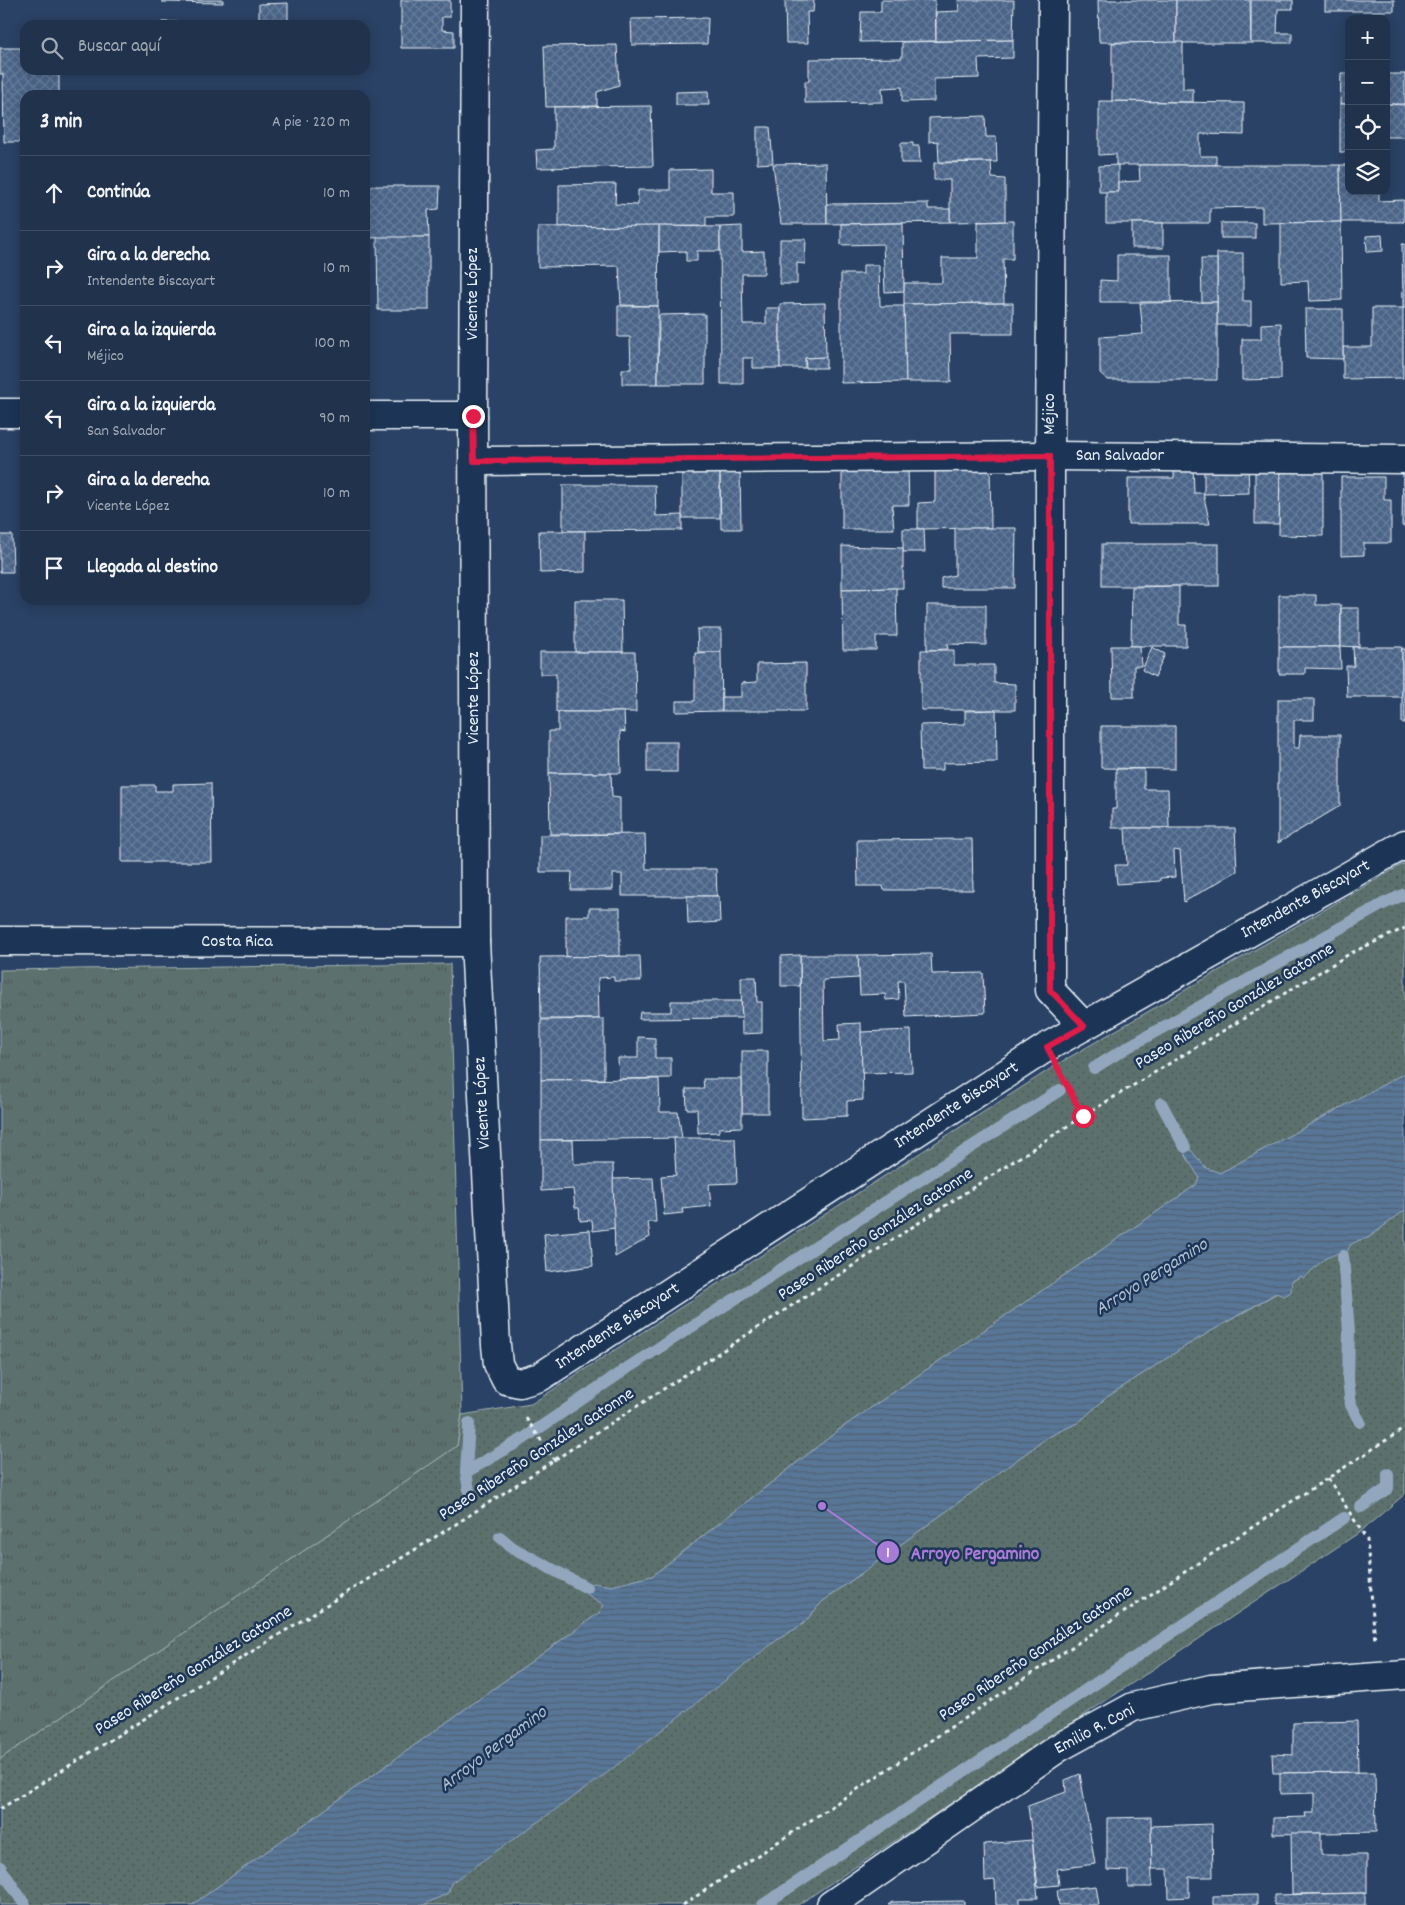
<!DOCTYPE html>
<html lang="es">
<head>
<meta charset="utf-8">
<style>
  :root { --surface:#20324c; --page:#2d3e56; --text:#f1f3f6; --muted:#a2aab5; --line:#3d4d64 }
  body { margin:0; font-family:Dekko,sans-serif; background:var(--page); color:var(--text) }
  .controls { position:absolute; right:15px; top:15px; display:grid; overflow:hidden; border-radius:10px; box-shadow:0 2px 12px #0003 }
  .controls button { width:45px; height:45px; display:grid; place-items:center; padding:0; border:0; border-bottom:1px solid var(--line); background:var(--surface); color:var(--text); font:25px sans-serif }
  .stop { position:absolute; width:15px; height:15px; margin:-11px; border:4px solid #e11d48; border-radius:50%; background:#fff }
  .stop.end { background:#e11d48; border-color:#fff; box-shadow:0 1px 5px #0008 }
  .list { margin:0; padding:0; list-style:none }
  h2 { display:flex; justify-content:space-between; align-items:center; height:65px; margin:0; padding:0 20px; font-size:21px }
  h2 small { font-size:16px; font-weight:400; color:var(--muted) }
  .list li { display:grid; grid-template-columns:32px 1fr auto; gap:15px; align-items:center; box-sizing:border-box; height:75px; padding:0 20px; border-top:1px solid var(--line) }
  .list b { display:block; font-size:19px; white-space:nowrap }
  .list p { margin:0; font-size:16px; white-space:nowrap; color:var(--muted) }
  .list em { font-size:16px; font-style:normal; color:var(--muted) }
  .icon { flex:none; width:28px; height:28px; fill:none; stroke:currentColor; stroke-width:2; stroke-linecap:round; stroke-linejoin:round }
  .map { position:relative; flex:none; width:1405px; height:1905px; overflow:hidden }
  .search { position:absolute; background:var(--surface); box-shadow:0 2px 12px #0003; left:20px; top:20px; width:350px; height:55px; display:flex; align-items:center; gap:12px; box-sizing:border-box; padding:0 18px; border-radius:15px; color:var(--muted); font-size:19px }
  .panel { position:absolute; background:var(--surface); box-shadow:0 2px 12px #0003; left:20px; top:90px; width:350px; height:515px; border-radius:15px }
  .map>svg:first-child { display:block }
</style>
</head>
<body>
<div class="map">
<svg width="1405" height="1905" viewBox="0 0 1405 1905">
  <defs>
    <pattern id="grass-tufts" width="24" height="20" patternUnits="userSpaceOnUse" patternTransform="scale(1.25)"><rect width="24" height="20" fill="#5c716d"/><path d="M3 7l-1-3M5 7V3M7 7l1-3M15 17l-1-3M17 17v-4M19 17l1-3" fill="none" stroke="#505a5a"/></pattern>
    <pattern id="park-dots" width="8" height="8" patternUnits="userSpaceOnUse" patternTransform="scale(1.25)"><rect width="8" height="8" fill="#5c716d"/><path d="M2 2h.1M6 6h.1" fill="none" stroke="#505a5a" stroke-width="1.8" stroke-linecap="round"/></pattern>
    <pattern id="water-rules" width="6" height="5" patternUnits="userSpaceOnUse" patternTransform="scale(1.25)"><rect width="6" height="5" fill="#597697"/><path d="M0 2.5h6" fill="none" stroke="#506174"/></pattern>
    <pattern id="building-cross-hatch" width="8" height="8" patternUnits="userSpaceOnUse" patternTransform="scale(1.25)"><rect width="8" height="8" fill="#4c6589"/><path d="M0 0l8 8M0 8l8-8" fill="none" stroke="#667c9a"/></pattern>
  </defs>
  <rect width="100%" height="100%" fill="#2a4265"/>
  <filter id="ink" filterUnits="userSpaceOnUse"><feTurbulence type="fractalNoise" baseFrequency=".02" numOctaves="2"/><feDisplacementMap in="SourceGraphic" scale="10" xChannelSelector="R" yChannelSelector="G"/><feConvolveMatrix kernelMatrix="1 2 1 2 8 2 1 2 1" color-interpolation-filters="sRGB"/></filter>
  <g filter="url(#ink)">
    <polygon fill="url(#grass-tufts)" stroke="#a2b1b2" points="450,964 462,1415 457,1446 0,1759 0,970"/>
    <g fill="url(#park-dots)" stroke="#a2b1b2">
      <polygon points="1405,863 1405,1073 1220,1173 1206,1168 1188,1147 1182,1148 1199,1177 1196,1185 840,1429 652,1576 612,1586 592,1583 604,1605 599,1613 192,1905 0,1905 0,1759 457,1446 462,1415 531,1404 1061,1062"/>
      <polygon points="1405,1210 1405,1494 1360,1532 798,1905 423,1905 448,1893 451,1883 777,1640 803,1624 822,1602 1048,1437 1079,1422 1107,1397 1184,1347 1277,1293 1292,1281 1302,1276 1304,1278 1324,1259 1359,1240 1368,1238"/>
    </g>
    <polygon fill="url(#water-rules)" stroke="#92a7be" points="1405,1073 1405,1210 1368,1238 1359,1240 1350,1245 1346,1255 1340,1257 1338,1253 1324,1259 1304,1278 1301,1276 1292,1281 1291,1292 1284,1296 1276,1293 1184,1347 1107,1397 1079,1422 1048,1437 822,1602 803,1624 777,1640 599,1779 451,1883 448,1893 423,1905 192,1905 599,1613 604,1605 585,1593 587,1588 592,1583 612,1586 652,1576 840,1429 1196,1185 1199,1177 1181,1148 1188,1147 1206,1168 1220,1173"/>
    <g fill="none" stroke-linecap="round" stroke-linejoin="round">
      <g stroke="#92a7be" stroke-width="12">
        <polyline points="1094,1068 1128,1047 1383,904 1405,894"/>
        <polyline points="1161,1103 1185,1147"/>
        <polyline points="1343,1256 1349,1332 1348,1380 1351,1405 1360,1422"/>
        <polyline points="466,1472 523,1439 629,1367 1060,1090"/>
        <polyline points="469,1490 466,1472 469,1423"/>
        <polyline points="1361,1507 1388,1488 1388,1474"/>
        <polyline points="500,1537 513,1548 587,1588"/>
        <polyline points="0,1867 25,1905"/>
        <polyline points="763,1905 1344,1518"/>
      </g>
    </g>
    <g fill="url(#building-cross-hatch)" stroke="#e8f1f8">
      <polygon points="162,0 223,0 223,3 162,2"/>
      <polygon points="401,0 450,0 450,17 442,17 442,30 454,31 454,48 401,48"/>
      <polygon points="785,0 814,0 813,12 807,12 808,43 786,43"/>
      <polygon points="881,0 935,0 936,41 860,42 861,12 881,12"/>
      <polygon points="958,0 1014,0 1013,40 936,41 936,12 959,11"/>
      <polygon points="1098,0 1176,0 1176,43 1099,42"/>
      <polygon points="1176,0 1250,0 1251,43 1176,43"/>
      <polygon points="1251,0 1293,0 1293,9 1278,9 1277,33 1292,33 1292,43 1251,43"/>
      <rect x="1325" y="0" width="69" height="11"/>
      <polygon points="288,3 288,25 259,25 259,4"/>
      <polygon points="708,18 707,44 632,45 631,19"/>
      <rect x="162" y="22" width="15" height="3"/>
      <polygon points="1013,40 1013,58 978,59 979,78 934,79 934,101 902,102 902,87 882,88 883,102 805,103 805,81 809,81 809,59 902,58 902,42"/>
      <polygon points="1183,42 1183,89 1193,89 1193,102 1112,101 1112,43"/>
      <polygon points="617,45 619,85 597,92 597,106 546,107 544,46"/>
      <polygon points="0,48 25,48 25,70 43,70 43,72 59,73 59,95 25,95 25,142 4,142 3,74 0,74"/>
      <polygon points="1341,73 1349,73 1349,104 1340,104"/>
      <rect x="1386" y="74" width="19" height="30"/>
      <polygon points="708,91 709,105 676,105 676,92"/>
      <polygon points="1099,101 1244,103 1244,135 1200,134 1200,156 1216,156 1216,165 1116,165 1116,154 1099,155"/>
      <rect x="1340" y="104" width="9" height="48"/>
      <polygon points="1386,104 1405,105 1405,137 1386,137"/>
      <polygon points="651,106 653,166 537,168 536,150 554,149 554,107"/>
      <polygon points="985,116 986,137 996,137 997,162 939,162 938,141 929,142 929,118"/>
      <polygon points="757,127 770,127 773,163 757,164"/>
      <polygon points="901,143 913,143 913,146 919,146 920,163 901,163"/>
      <polygon points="991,162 992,178 1005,179 1005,221 950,222 950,180 934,180 934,163"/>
      <polygon points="826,163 827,224 781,224 773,164"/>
      <polygon points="1118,165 1118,192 1099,192 1099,166"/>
      <polygon points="1139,165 1340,165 1341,222 1262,223 1262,207 1210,208 1210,223 1106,223 1106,192 1118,192 1118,182 1140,181"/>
      <polygon points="1340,165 1349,165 1349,191 1379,191 1379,201 1404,200 1404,222 1341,222"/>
      <polygon points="711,169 711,192 734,192 734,217 706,217 706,226 559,227 559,185 616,184 615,204 638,205 638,190 670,190 670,170"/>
      <polygon points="365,186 440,186 439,209 428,210 429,237 365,238"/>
      <polygon points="928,203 928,209 950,209 950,222 827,224 827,204"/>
      <polygon points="1013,221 1013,259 1003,259 1004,303 904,304 904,283 942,283 942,258 978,258 978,222"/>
      <polygon points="1341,222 1342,300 1309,301 1308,281 1281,282 1281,223"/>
      <polygon points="903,223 904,291 885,292 883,244 841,245 841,224"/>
      <rect x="1132" y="223" width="31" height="25"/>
      <rect x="1221" y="223" width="34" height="15"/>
      <polygon points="659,226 720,227 720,251 697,251 697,261 686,261 686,251 659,252"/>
      <polygon points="659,226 658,306 621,305 619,266 538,267 538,227"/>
      <polygon points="742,226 742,252 764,251 764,274 742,274 743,324 766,324 766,308 780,308 780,368 753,368 753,358 743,358 743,384 721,384 720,227"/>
      <polygon points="1382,235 1383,251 1367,252 1366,236"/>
      <polygon points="377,237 429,237 429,310 378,310"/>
      <polygon points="780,239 806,239 805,264 797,263 797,284 780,284"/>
      <polygon points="1402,244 1405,244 1405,308 1403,308"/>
      <polygon points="1217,253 1243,253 1243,301 1251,301 1251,325 1217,325"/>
      <polygon points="1117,255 1171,255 1171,302 1100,302 1100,280 1117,281"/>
      <polygon points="1201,259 1217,259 1217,302 1202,302"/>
      <polygon points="863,265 879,265 880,306 904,306 906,382 841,383 841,274 863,274"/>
      <polygon points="1217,302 1217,380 1108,380 1100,373 1100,337 1143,334 1140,303"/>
      <polygon points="825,303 826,357 805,358 805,368 780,368 780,304"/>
      <polygon points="1013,303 1013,334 950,334 951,382 906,382 904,304"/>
      <polygon points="618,306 658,306 658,384 622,384 622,369 631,369 630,337 618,337"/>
      <polygon points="1372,308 1403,308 1403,378 1343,379 1343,347 1372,347"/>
      <polygon points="1305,309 1343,309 1343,359 1306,358"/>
      <polygon points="705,314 705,384 658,384 659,315"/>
      <polygon points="1281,323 1281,379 1242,380 1242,339 1261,339 1261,324"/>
      <polygon points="826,357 826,368 806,368 805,358"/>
      <polygon points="1174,464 1193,464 1194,493 1203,493 1210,524 1128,524 1128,478 1174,478"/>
      <polygon points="1204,464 1248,464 1249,493 1204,494"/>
      <polygon points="1280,464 1323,465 1323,536 1279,535"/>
      <polygon points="1255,465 1280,465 1279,524 1255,524"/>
      <polygon points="1403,465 1405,465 1405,526 1402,526"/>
      <polygon points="935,466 990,466 991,528 918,529 918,503 935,502"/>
      <polygon points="842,467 908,467 909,505 892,505 894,529 842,529"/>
      <polygon points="720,468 720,518 682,518 682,469"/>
      <polygon points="720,468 740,468 741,529 721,529"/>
      <polygon points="1341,477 1384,477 1384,500 1391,500 1391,543 1364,543 1364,555 1341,556"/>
      <polygon points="563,485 655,485 656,516 682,515 682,530 563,531"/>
      <polygon points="955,528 1016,528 1015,588 941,588 941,578 955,575"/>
      <polygon points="903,529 924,529 925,552 903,552"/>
      <polygon points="539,531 585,531 585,572 540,573"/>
      <polygon points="0,535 12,535 13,572 0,572"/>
      <rect x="1102" y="544" width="117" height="42"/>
      <polygon points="842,546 903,548 903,588 842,589"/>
      <polygon points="1179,586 1179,625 1186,625 1186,646 1131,646 1132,587"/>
      <polygon points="896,588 897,636 876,636 876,650 843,650 842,589"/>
      <polygon points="1279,595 1316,595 1316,605 1341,605 1340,647 1279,647"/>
      <polygon points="575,600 622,600 623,652 575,652"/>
      <polygon points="927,605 986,605 986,645 947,644 948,649 927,650"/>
      <polygon points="1341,608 1359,608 1359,647 1341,646"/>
      <polygon points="697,629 721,629 721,652 698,652"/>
      <polygon points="1111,646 1140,646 1141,666 1134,666 1134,697 1112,697"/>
      <polygon points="1152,647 1165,654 1155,677 1142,670"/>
      <polygon points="1279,647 1340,647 1341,669 1305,668 1305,674 1279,674"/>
      <polygon points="1353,647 1402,647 1402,697 1347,697 1346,666 1354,666"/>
      <rect x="1402" y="649" width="3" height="74"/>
      <polygon points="921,650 954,650 954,665 994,665 994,683 1015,684 1015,710 921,710"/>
      <polygon points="540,652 635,652 636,712 556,712 556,674 540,674"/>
      <polygon points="721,652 722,711 676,712 676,701 695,701 695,653"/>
      <polygon points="806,663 806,711 722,711 722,697 741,697 741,683 757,682 757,664"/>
      <polygon points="1278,699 1314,699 1314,720 1294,720 1294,748 1299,748 1300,735 1340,735 1340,806 1278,843"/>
      <polygon points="996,710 997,762 943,763 943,770 921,770 920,725 965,724 965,711"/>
      <polygon points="558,712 624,712 625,732 620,731 621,773 549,773 549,731 558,731"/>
      <polygon points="1101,726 1175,726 1175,769 1101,768"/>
      <rect x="647" y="742" width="30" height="30"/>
      <polygon points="1116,769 1144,769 1144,789 1168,789 1169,828 1112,828 1112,809 1116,809"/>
      <polygon points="549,773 611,773 612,797 620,798 620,834 550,834"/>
      <polygon points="211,783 212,862 122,862 122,785 155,785 155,791 173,791 173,784"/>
      <polygon points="1125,828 1235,828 1237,871 1184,902 1180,851 1174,850 1175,877 1160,878 1160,881 1117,884 1115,865 1127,865"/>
      <polygon points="645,834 646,869 716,869 717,896 622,896 622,874 613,874 613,890 571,890 572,872 540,872 540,835"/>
      <polygon points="972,839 973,890 884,890 883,886 858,886 857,840"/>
      <polygon points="687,896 719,896 720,922 688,924"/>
      <polygon points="589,908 620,908 620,956 566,957 566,916 589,916"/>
      <polygon points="931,954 932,974 983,973 985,1013 906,1017 904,981 898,981 899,999 886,1000 885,994 860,995 858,955"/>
      <polygon points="800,955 858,955 859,978 823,980 824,1041 840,1040 839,1024 861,1023 863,1100 847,1101 847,1116 802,1118"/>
      <polygon points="800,955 800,986 781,986 781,956"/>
      <polygon points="640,956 641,981 614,981 614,977 598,978 599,1019 541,1019 540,957"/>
      <polygon points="741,977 756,977 757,1002 762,1002 762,1033 742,1034"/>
      <polygon points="671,1001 741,1001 742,1018 639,1019 640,1012 671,1012"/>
      <polygon points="604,1019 604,1079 541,1080 541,1020"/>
      <polygon points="911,1030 912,1072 862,1073 861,1032"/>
      <polygon points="638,1037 655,1038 655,1058 671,1058 671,1078 619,1079 618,1058 638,1058"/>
      <rect x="742" y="1051" width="26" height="62"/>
      <polygon points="659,1079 660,1112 678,1112 682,1138 541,1140 541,1080"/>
      <polygon points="703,1079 742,1079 742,1127 719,1128 719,1132 698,1133 697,1109 687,1109 686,1089 704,1089"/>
      <polygon points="674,1138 735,1138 737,1183 709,1184 711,1206 682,1209 683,1213 664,1215 661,1176 676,1175"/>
      <polygon points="541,1140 573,1140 574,1164 613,1164 615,1228 593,1231 592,1220 580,1221 579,1208 575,1208 573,1189 541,1191"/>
      <polygon points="653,1178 656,1222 648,1222 650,1237 615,1257 613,1179"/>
      <polygon points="590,1230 593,1266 547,1272 544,1234"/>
      <polygon points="1357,1721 1358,1772 1273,1773 1272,1754 1293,1755 1293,1723"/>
      <polygon points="1375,1772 1376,1832 1273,1834 1273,1818 1306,1817 1305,1813 1314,1813 1314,1793 1280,1794 1280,1773"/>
      <polygon points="1080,1774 1095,1864 1057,1869 1059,1885 1038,1887 1028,1806 1066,1792 1065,1780"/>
      <polygon points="1151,1817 1152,1887 1128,1887 1128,1871 1107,1870 1107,1818"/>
      <polygon points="1212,1824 1213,1877 1189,1877 1189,1897 1169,1898 1168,1869 1152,1869 1151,1826"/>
      <polygon points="1291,1833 1321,1833 1321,1855 1367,1855 1367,1893 1292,1894"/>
      <polygon points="1032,1840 1038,1898 1020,1898 1020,1905 996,1905 995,1880 985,1881 984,1844"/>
      <polygon points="1096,1886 1099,1905 1059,1905 1057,1890"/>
      <polygon points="1365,1893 1365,1905 1274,1905 1274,1895"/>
      <polygon points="1257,1895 1257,1905 1213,1905 1213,1896"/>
      <polygon points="964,1901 964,1905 888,1905 892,1902"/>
    </g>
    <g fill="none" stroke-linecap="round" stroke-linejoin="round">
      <g stroke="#e8f1f8" stroke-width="31">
        <g id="street">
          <polyline points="475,0 473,416 475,942 496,1345 498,1364 506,1380 520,1383 540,1377 1047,1047 1405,844"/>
          <polyline points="1053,0 1050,456 1050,990 1084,1026"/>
          <polyline points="0,413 25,413"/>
          <polyline points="365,416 473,416"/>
          <polyline points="474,461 1050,456 1405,459"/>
          <polyline points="0,941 475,942"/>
          <polyline points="831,1905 1058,1748 1133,1707 1211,1689 1405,1675"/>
        </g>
      </g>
      <g stroke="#e8f1f8" stroke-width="3" stroke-dasharray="4 4" stroke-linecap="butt">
        <polyline points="1064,1079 1083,1116"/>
        <polyline points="526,1418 555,1461"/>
        <polyline points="1328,1478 1367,1540 1375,1642"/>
        <polyline points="0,1809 456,1524 1083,1116 1351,953 1405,928"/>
        <polyline points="683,1905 1251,1528 1405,1428"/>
      </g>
      <use href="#street" stroke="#1d3557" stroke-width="28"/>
    </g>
  </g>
  <g fill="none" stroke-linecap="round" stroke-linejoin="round" filter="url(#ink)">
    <polyline stroke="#e11d48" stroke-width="6" points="473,416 474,461 1050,456 1050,990 1084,1026 1047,1047 1083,1116"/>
  </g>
  <g text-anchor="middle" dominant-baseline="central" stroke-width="5" stroke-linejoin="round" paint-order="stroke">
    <g font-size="18" fill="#e8f1f8" stroke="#1d3557">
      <text transform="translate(473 294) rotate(-90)">Vicente López</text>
      <text transform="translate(1050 414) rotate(-90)">Méjico</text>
      <text x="1120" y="456">San Salvador</text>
      <text transform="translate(474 698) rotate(-90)">Vicente López</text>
      <text transform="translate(1306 900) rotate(-29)">Intendente Biscayart</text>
      <text x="237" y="942">Costa Rica</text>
      <text transform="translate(1235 1007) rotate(-31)">Paseo Ribereño González Gatonne</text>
      <text transform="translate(483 1103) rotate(-93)">Vicente López</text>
      <text transform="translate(957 1106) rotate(-33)">Intendente Biscayart</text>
      <text transform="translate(876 1235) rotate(-33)">Paseo Ribereño González Gatonne</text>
      <text transform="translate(618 1327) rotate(-33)">Intendente Biscayart</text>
      <text transform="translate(537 1455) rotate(-33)">Paseo Ribereño González Gatonne</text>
      <text transform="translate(1036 1654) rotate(-34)">Paseo Ribereño González Gatonne</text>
      <text transform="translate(194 1671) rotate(-32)">Paseo Ribereño González Gatonne</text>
      <text transform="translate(1095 1730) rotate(-28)">Emilio R. Coni</text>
    </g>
    <g font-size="19" font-style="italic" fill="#afc0d1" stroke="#1d3557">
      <text transform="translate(1152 1278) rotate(-32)">Arroyo Pergamino</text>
      <text transform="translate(494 1750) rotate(-37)">Arroyo Pergamino</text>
    </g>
  </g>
  <path fill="none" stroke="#a77bd6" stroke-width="2" d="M822 1506L888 1552"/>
  <g fill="#a77bd6" stroke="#1d3557" stroke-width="2">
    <circle cx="822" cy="1506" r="5"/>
    <circle cx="888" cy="1552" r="12"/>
  </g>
  <g font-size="15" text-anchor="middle" font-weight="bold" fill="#fff">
    <text x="888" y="1557">1</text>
  </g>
  <g font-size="19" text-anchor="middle" font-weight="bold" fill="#a77bd6" stroke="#1d3557" stroke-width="5" stroke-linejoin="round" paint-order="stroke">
    <text x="975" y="1559">Arroyo Pergamino</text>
  </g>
</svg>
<div class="controls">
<button>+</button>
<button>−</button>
<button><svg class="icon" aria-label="locate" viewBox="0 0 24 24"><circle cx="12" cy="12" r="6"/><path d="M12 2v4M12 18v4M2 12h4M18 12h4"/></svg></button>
<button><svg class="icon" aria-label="layers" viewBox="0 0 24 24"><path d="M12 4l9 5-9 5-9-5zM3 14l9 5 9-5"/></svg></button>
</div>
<div class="stop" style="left:1083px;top:1116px"></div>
<div class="stop end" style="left:473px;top:416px"></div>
<div class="search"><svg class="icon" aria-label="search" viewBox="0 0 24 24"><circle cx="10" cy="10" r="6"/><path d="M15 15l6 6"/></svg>Buscar aquí</div>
<section class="panel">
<h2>3 min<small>A pie · 220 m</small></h2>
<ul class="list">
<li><svg class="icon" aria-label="ahead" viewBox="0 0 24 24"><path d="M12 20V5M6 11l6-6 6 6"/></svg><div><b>Continúa</b></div><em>10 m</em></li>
<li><svg class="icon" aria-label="right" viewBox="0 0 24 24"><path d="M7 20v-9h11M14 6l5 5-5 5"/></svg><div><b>Gira a la derecha</b><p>Intendente Biscayart</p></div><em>10 m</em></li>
<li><svg class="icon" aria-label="left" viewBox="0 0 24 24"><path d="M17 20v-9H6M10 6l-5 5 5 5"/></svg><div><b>Gira a la izquierda</b><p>Méjico</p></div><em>100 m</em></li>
<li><svg class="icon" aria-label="left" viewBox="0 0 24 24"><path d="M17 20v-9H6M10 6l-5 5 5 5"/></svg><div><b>Gira a la izquierda</b><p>San Salvador</p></div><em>90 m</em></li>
<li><svg class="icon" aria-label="right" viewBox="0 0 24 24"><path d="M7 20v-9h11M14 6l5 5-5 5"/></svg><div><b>Gira a la derecha</b><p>Vicente López</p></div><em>10 m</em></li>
<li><svg class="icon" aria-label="arrive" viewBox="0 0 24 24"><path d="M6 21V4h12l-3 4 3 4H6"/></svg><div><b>Llegada al destino</b></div></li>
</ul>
</section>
</div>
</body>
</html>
